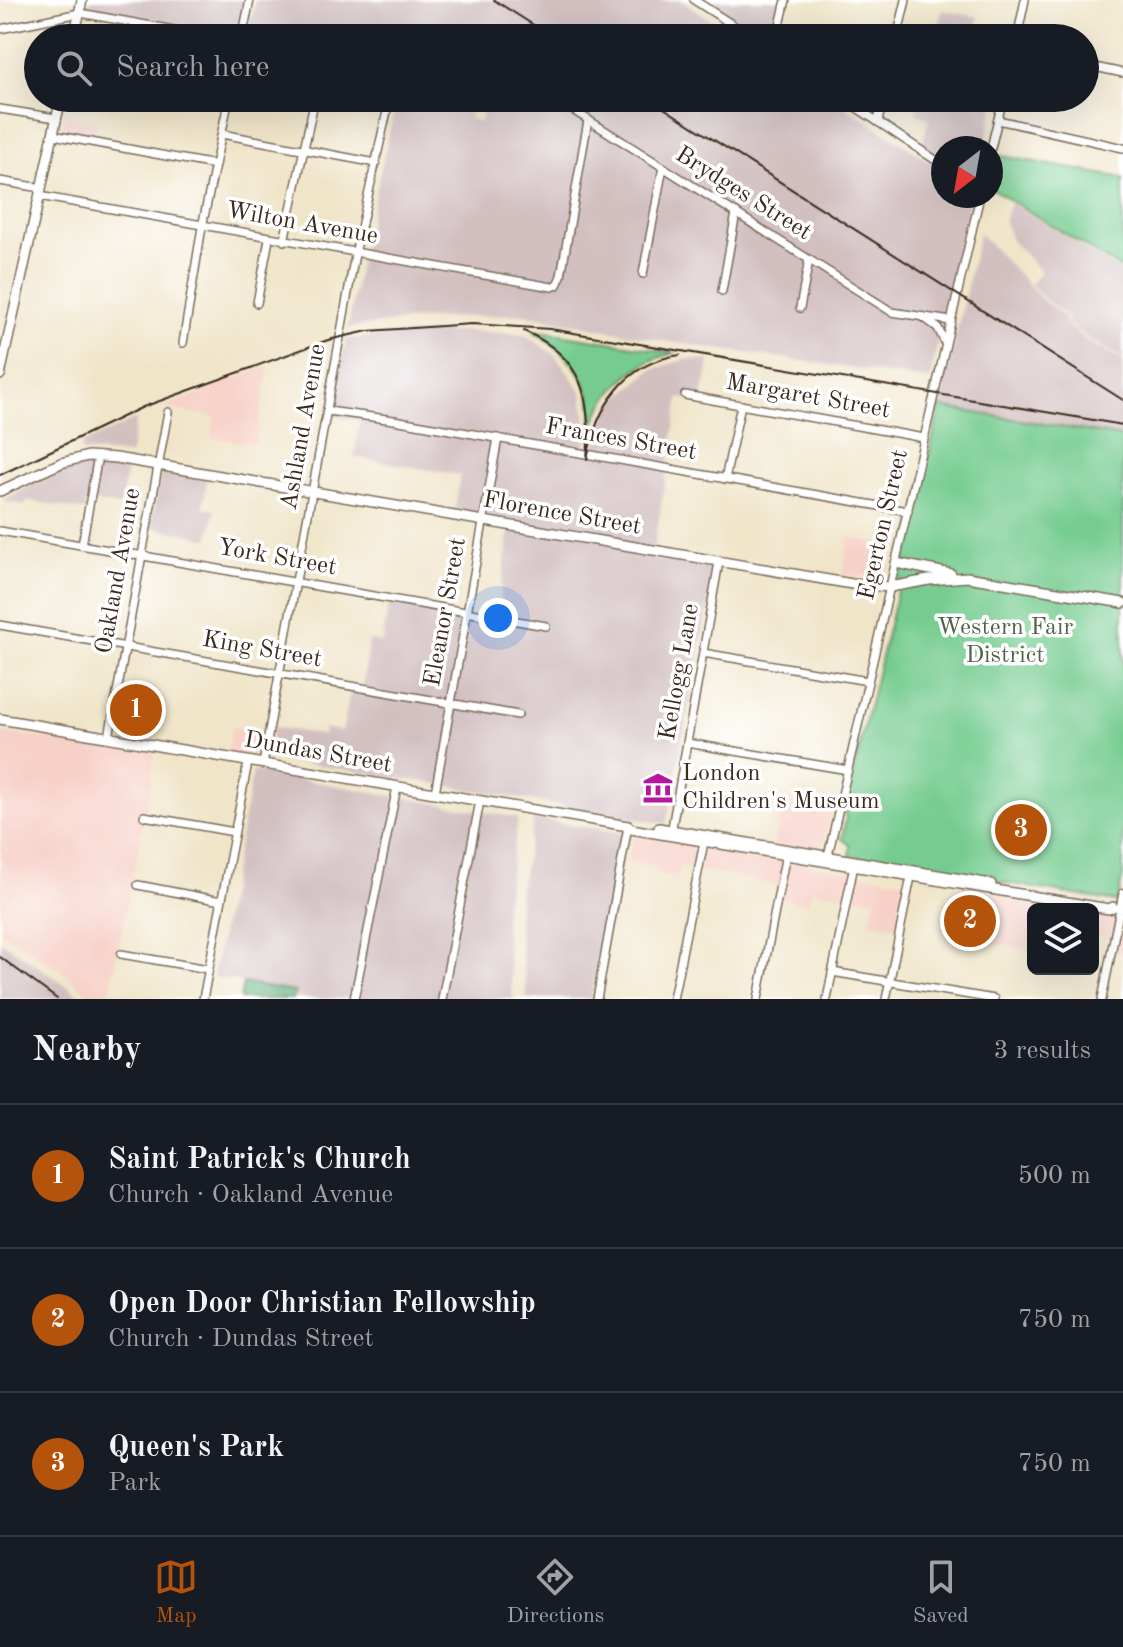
<!DOCTYPE html>
<html lang="en">
<head>
<meta charset="utf-8">
<style>
  :root { --surface:#171b24; --page:#20242c; --text:#f1f3f6; --muted:#9ea1a6; --line:#363941; --accent:#b45309 }
  body { margin:0; font-family:"Old Standard TT",serif; background:var(--page); color:var(--text) }
  .controls { position:absolute; right:24px; bottom:24px; display:grid; overflow:hidden; border-radius:12px; box-shadow:0 8px 32px #0002 }
  .controls button { width:72px; height:72px; display:grid; place-items:center; padding:0; border:0; border-bottom:2px solid var(--line); background:var(--surface); color:var(--text); font:40px sans-serif }
  .compass { position:absolute; left:931px; top:136px; width:72px; height:72px; border-radius:50%; background:var(--surface); box-shadow:0 8px 32px #0002; rotate:211deg }
  .you { position:absolute; left:498px; top:618px; width:28px; height:28px; margin:-20px; border:6px solid #fff; border-radius:50%; background:#1a73e8; box-shadow:0 0 0 12px #1a73e833 }
  .badge { display:grid; place-items:center; width:52px; height:52px; border-radius:50%; background:var(--accent); color:#fff; font-size:26px; font-weight:700 }
  .pin { position:absolute; translate:-50% -50%; border:4px solid #fff; box-shadow:0 2px 8px #0006 }
  .list { margin:0; padding:0; list-style:none }
  h2 { display:flex; justify-content:space-between; align-items:center; height:104px; margin:0; padding:0 32px; font-size:34px }
  h2 small { font-size:26px; font-weight:400; color:var(--muted) }
  .list li { display:grid; grid-template-columns:52px 1fr auto; gap:24px; align-items:center; box-sizing:border-box; height:144px; padding:0 32px; border-top:2px solid var(--line) }
  .list b { display:block; font-size:30px; white-space:nowrap }
  .list p { margin:0; font-size:26px; white-space:nowrap; color:var(--muted) }
  .list em { font-size:26px; font-style:normal; color:var(--muted) }
  .icon { flex:none; width:44px; height:44px; fill:none; stroke:currentColor; stroke-width:2; stroke-linecap:round; stroke-linejoin:round }
  .map { position:relative; flex:none; width:1123px; height:999px; overflow:hidden }
  .search { position:absolute; background:var(--surface); box-shadow:0 8px 32px #0002; left:24px; right:24px; top:24px; height:88px; display:flex; align-items:center; gap:20px; box-sizing:border-box; padding:0 28px; border-radius:44px; color:var(--muted); font-size:30px }
  .sheet { height:536px; background:var(--surface) }
  nav { display:flex; justify-content:space-around; align-items:center; box-sizing:border-box; height:112px; border-top:2px solid var(--line); background:var(--surface); font-size:22px; color:var(--muted) }
  nav a { display:grid; justify-items:center; gap:4px }
  nav .on { color:var(--accent) }
  .map>svg:first-child { display:block }
</style>
</head>
<body>
<div class="map">
<svg width="1123" height="999" viewBox="0 0 1123 999">
  <rect width="100%" height="100%" fill="#fff"/>
  <filter id="ink" filterUnits="userSpaceOnUse"><feTurbulence type="fractalNoise" baseFrequency=".0125" numOctaves="2"/><feDisplacementMap in="SourceGraphic" scale="16" xChannelSelector="R" yChannelSelector="G"/><feConvolveMatrix kernelMatrix="1 2 1 2 8 2 1 2 1" color-interpolation-filters="sRGB"/></filter>
  <filter id="wash" filterUnits="userSpaceOnUse"><feTurbulence type="fractalNoise" baseFrequency=".006" numOctaves="4" result="noise"/><feDisplacementMap in="SourceGraphic" scale="32" xChannelSelector="R" yChannelSelector="G"/><feGaussianBlur stdDeviation="1.8" result="paint"/><feColorMatrix in="noise" values="0 0 0 0 0 0 0 0 0 0 0 0 0 0 0 0 0 1.4 0 .05"/><feComposite in="paint" operator="in"/></filter>
  <g filter="url(#wash)">
    <rect width="100%" height="100%" fill="#f0e5c9"/>
    <g fill="#f7d1c7">
      <polygon points="64,116 98,123 95,138 62,132"/>
      <polygon points="269,365 255,444 212,438 215,417 163,408"/>
      <polygon points="849,537 895,546 886,577 842,576"/>
      <polygon points="232,727 264,733 259,757 227,753"/>
      <polygon points="0,732 154,753 151,785 108,999 93,999 61,970 0,931"/>
      <polygon points="793,804 830,813 822,851 774,845 781,806 791,808"/>
      <polygon points="634,835 904,881 897,927 869,922 876,899 811,890 808,904 781,898 778,885 679,866 677,877 656,873 656,867 628,861"/>
      <polygon points="992,894 1076,909 1033,909 1033,951 1002,945 992,944 998,916 989,914"/>
      <polygon points="1093,912 1123,917 1123,953 1115,952 1111,939 1093,936"/>
    </g>
    <g fill="#d2bfc0">
      <polygon points="91,0 248,0 241,31 233,36 91,6"/>
      <polygon points="256,0 680,0 739,38 511,38 512,24 509,38 251,38 248,32"/>
      <polygon points="702,0 779,0 774,27 838,38 758,38"/>
      <polygon points="942,10 978,17 975,35 986,38 936,38"/>
      <polygon points="397,98 472,98 469,119 480,122 485,98 520,98 545,102 547,98 831,98 943,170 943,196 971,196 945,304 930,380 671,342 523,314 419,319 348,328 359,265"/>
      <polygon points="919,98 996,98 984,148 943,148 943,158 922,146 929,118 916,114"/>
      <polygon points="1010,202 1123,273 1123,358 1093,342 1066,322 1068,317 1047,301 1030,284 1041,272 1011,240 1004,221"/>
      <polygon points="979,233 1045,302 1066,318 1064,322 1090,343 1123,360 1123,437 940,407"/>
      <polygon points="462,331 524,334 556,356 582,392 586,421 586,446 593,448 609,406 651,370 687,359 710,360 701,401 679,398 652,559 715,569 666,824 443,785 269,758 273,727 323,735 324,728 342,731 350,692 362,693 369,641 382,643 389,604 497,622 511,520 455,510 460,475 354,457 360,421 330,415 346,339"/>
      <polygon points="136,419 130,455 81,451 82,444"/>
      <polygon points="85,463 127,467 120,506 86,500 85,511 27,500 25,505 1,501 34,484"/>
      <polygon points="162,472 207,479 203,507 215,510 209,539 150,527"/>
      <polygon points="253,771 518,818 504,915 513,999 293,999 294,991 213,977"/>
      <polygon points="534,819 624,833 591,999 527,999 518,921 520,889"/>
      <polygon points="0,941 69,987 83,999 0,999"/>
    </g>
    <g fill="#76cc90" stroke="#587b57" stroke-width="2">
      <polygon points="996,155 1123,178 1123,270 991,188"/>
      <path d="M533,331L547,332L676,353C635,360 607,390 592,427C597,383 567,352 533,331Z"/>
      <polygon points="940,407 1123,437 1123,877 1117,902 930,870 930,867 850,856 850,845 842,839 846,818 844,811 900,579 897,574 903,568"/>
    </g>
    <polygon fill="#60b07a" stroke="#4e6d4c" stroke-width="2" points="243,983 295,992 293,999 240,999"/>
  </g>
  <g filter="url(#ink)">
    <g fill="none" stroke-linecap="round" stroke-linejoin="round">
      <g stroke="#7a6b5a" stroke-width="10">
        <g id="minor">
          <polyline points="694,0 753,38"/>
          <polyline points="0,29 80,13 218,38"/>
          <polyline points="242,38 250,0"/>
          <polyline points="777,38 786,0"/>
          <polyline points="897,38 906,0"/>
          <polyline points="1017,38 1025,0"/>
          <polyline points="1085,65 1123,73"/>
          <polyline points="194,98 228,104"/>
          <polyline points="548,98 560,102 892,312 951,321"/>
          <polyline points="842,98 943,165"/>
          <polyline points="0,109 56,118"/>
          <polyline points="998,120 1123,148"/>
          <polyline points="878,122 883,98"/>
          <polyline points="222,134 376,163"/>
          <polyline points="53,135 215,165"/>
          <polyline points="991,148 1003,98"/>
          <polyline points="0,181 41,188"/>
          <polyline points="39,196 552,287 557,285 561,276 588,120"/>
          <polyline points="284,241 315,98"/>
          <polyline points="643,274 663,167"/>
          <polyline points="722,291 736,213"/>
          <polyline points="257,303 269,239"/>
          <polyline points="800,308 809,260"/>
          <polyline points="923,317 938,328 945,343"/>
          <polyline points="183,343 202,227 229,98"/>
          <polyline points="685,395 924,438"/>
          <polyline points="328,411 394,420 908,511"/>
          <polyline points="725,479 741,405"/>
          <polyline points="0,531 546,626"/>
          <polyline points="82,545 98,456"/>
          <polyline points="0,625 518,715"/>
          <polyline points="703,653 868,681"/>
          <polyline points="109,737 168,412"/>
          <polyline points="687,743 848,770"/>
          <polyline points="263,764 355,254 390,98"/>
          <polyline points="435,793 498,438"/>
          <polyline points="144,816 234,832"/>
          <polyline points="671,833 719,562"/>
          <polyline points="827,860 980,196"/>
          <polyline points="138,885 221,901"/>
          <polyline points="121,954 208,969"/>
          <polyline points="832,972 994,999"/>
          <polyline points="203,999 248,762"/>
          <polyline points="354,999 397,787"/>
          <polyline points="442,999 480,801"/>
          <polyline points="597,999 628,826"/>
          <polyline points="673,999 704,842"/>
          <polyline points="758,999 786,854"/>
          <polyline points="827,999 853,870"/>
          <polyline points="886,999 912,872"/>
          <polyline points="1102,999 1123,893"/>
        </g>
      </g>
      <g stroke="#7a6b5a" stroke-width="12">
        <g id="major">
          <polyline points="74,38 82,0"/>
          <polyline points="0,375 61,98"/>
          <polyline points="0,491 61,463 88,456 116,458 852,584 890,587 929,580 967,577 1123,603"/>
          <polyline points="896,563 951,574"/>
          <polyline points="0,719 628,826 631,829 1109,909 1113,907"/>
          <polyline points="659,828 991,884"/>
        </g>
      </g>
      <use href="#minor" stroke="#fff" stroke-width="7"/>
      <use href="#major" stroke="#fff" stroke-width="9"/>
      <g stroke="#3b2a1e" stroke-width="2">
        <polyline points="494,0 554,38"/>
        <polyline points="648,98 1123,400"/>
        <path d="M524,331C584,357 592,399 587,459C596,408 625,362 680,355"/>
        <polyline points="0,475 143,407 328,340 368,331 472,324 550,329 1123,425"/>
        <polyline points="0,957 57,999"/>
      </g>
    </g>
  </g>
  <defs>
    <g id="museum-bare" transform="scale(2.4)"><path d="M0-6L6-3V-2H-6V-3ZM-5-1h2V3h-2ZM-1-1h2V3h-2ZM3-1h2V3H3ZM-6 4H6V6H-6Z" fill="#b5179e" stroke="#fff" stroke-width="2.5" paint-order="stroke"/></g>
  </defs>
  <g fill-rule="evenodd">
    <use href="#museum-bare" x="658" y="788"/>
  </g>
  <g text-anchor="middle" dominant-baseline="central" stroke-width="7" stroke-linejoin="round" paint-order="stroke">
    <g font-size="24" fill="#3b2a1e" stroke="#fff">
      <text transform="translate(743 194) rotate(32)">Brydges Street</text>
      <text transform="translate(302 224) rotate(10)">Wilton Avenue</text>
      <text transform="translate(808 397) rotate(10)">Margaret Street</text>
      <text transform="translate(304 427) rotate(-80)">Ashland Avenue</text>
      <text transform="translate(621 440) rotate(10)">Frances Street</text>
      <text transform="translate(562 514) rotate(10)">Florence Street</text>
      <text transform="translate(884 525) rotate(-77)">Egerton Street</text>
      <text transform="translate(277 558) rotate(10)">York Street</text>
      <text transform="translate(119 571) rotate(-80)">Oakland Avenue</text>
      <text transform="translate(446 612) rotate(-80)">Eleanor Street</text>
      <text transform="translate(262 650) rotate(10)">King Street</text>
      <text transform="translate(680 672) rotate(-80)">Kellogg Lane</text>
      <text transform="translate(318 753) rotate(10)">Dundas Street</text>
    </g>
    <g font-size="24" fill="#506346" stroke="#fff">
      <text x="1005" y="628">Western Fair<tspan x="1005" dy="28">District</tspan></text>
    </g>
    <g font-size="24" fill="#3b2a1e" stroke="#fff" text-anchor="start">
      <text x="682" y="774">London<tspan x="682" dy="28">Children's Museum</tspan></text>
    </g>
  </g>
</svg>
<div class="controls">
<button><svg class="icon" aria-label="layers" viewBox="0 0 24 24"><path d="M12 4l9 5-9 5-9-5zM3 14l9 5 9-5"/></svg></button>
</div>
<svg class="compass" viewBox="-18 -18 36 36"><path d="M0-13l5 13h-10z" fill="#e53935"/><path d="M0 13l5-13h-10z" fill="#9ea1a6"/></svg>
<div class="you"></div>
<div class="pin badge" style="left:136px;top:710px">1</div>
<div class="pin badge" style="left:970px;top:921px">2</div>
<div class="pin badge" style="left:1021px;top:830px">3</div>
<div class="search"><svg class="icon" aria-label="search" viewBox="0 0 24 24"><circle cx="10" cy="10" r="6"/><path d="M15 15l6 6"/></svg>Search here</div>
</div>
<section class="sheet">
<h2>Nearby<small>3 results</small></h2>
<ul class="list">
<li><span class="badge">1</span><div><b>Saint Patrick's Church</b><p>Church · Oakland Avenue</p></div><em>500 m</em></li>
<li><span class="badge">2</span><div><b>Open Door Christian Fellowship</b><p>Church · Dundas Street</p></div><em>750 m</em></li>
<li><span class="badge">3</span><div><b>Queen's Park</b><p>Park</p></div><em>750 m</em></li>
</ul>
</section>
<nav>
<a class="on"><svg class="icon" aria-label="map" viewBox="0 0 24 24"><path d="M3 6l6-2 6 2 6-2v14l-6 2-6-2-6 2zM9 4v14M15 6v14"/></svg>Map</a>
<a><svg class="icon" aria-label="directions" viewBox="0 0 24 24"><path d="M12 3l9 9-9 9-9-9zM9 14v-3h6M13 9l2 2-2 2"/></svg>Directions</a>
<a><svg class="icon" aria-label="saved" viewBox="0 0 24 24"><path d="M7 4h10v16l-5-4-5 4z"/></svg>Saved</a>
</nav>
</body>
</html>
